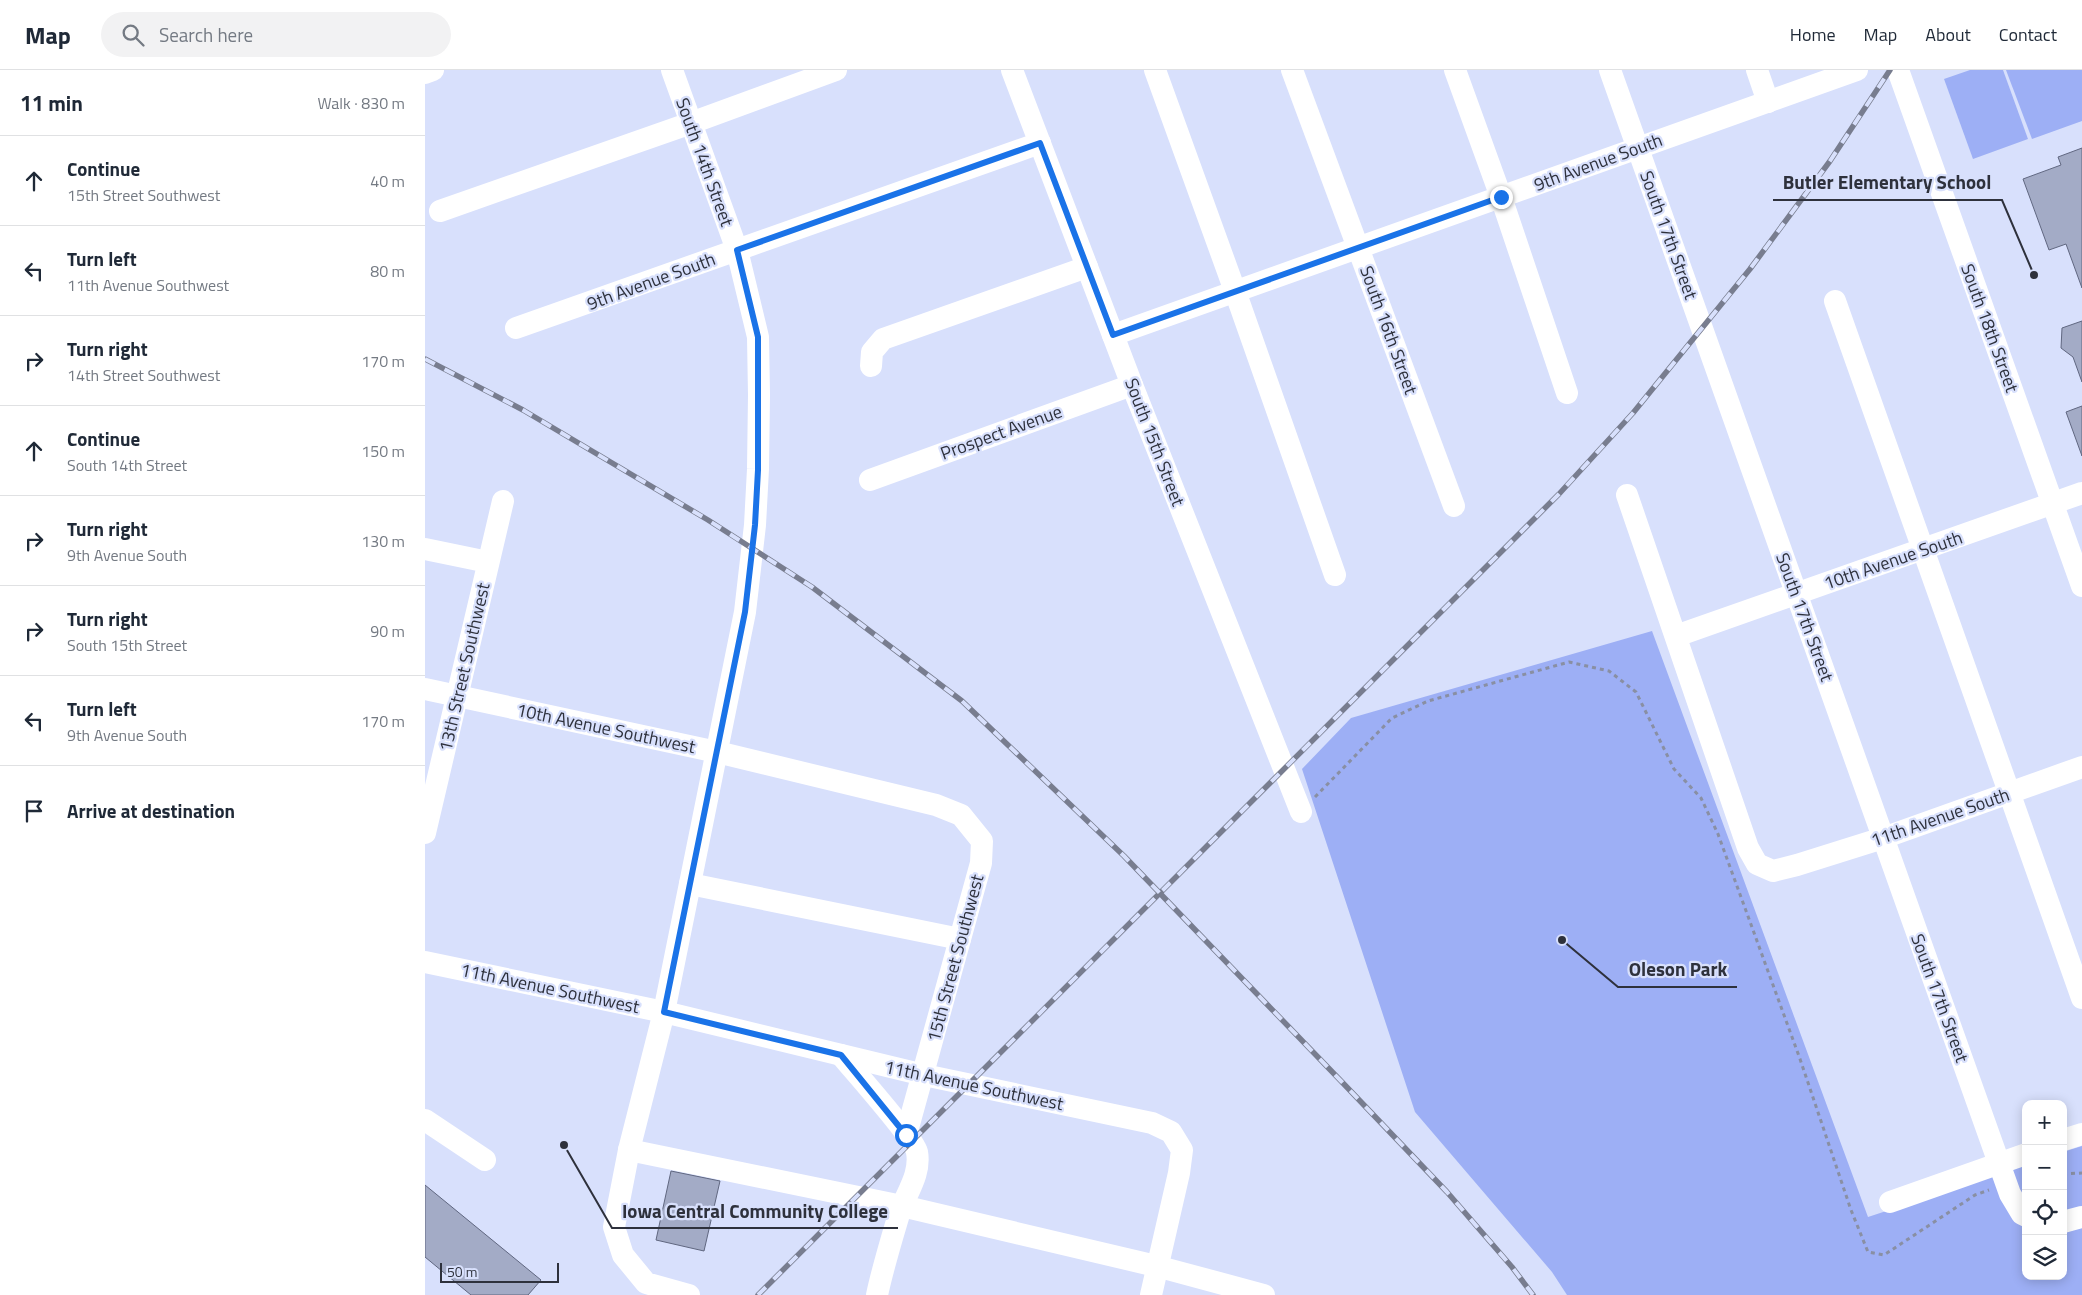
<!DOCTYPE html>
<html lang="en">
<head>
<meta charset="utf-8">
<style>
  :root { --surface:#fff; --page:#f2f2f3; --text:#1f2937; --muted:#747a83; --line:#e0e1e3 }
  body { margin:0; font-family:"Titillium Web",sans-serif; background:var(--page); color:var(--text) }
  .controls { position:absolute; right:15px; bottom:15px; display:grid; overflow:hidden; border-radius:10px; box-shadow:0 2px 12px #0003 }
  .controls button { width:45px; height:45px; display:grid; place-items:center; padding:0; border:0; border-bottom:1px solid var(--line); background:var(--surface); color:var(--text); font:25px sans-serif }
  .scale { position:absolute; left:15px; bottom:12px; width:119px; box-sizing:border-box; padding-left:5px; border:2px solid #2e313c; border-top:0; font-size:14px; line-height:18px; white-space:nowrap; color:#2e313c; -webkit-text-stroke:4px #d8e0fc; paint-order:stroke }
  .stop { position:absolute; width:15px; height:15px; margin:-11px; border:4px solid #1a73e8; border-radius:50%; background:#fff }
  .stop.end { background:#1a73e8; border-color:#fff; box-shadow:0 1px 5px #0008 }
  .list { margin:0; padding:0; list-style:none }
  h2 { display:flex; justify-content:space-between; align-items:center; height:65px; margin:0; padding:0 20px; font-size:21px }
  h2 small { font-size:16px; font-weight:400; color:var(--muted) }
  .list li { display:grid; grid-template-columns:32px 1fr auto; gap:15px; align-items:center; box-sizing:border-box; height:90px; padding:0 20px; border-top:1px solid var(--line) }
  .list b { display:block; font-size:19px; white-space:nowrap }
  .list p { margin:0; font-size:16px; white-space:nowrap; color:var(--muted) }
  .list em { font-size:16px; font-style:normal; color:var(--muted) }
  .icon { flex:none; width:28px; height:28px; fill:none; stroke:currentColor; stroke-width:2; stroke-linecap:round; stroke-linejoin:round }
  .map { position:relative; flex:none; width:1657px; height:1225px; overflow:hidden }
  header { display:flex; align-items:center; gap:30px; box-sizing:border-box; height:70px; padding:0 25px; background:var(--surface); border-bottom:1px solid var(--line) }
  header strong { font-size:24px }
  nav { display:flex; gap:28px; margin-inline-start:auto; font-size:18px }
  .search { width:350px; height:45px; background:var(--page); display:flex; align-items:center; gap:12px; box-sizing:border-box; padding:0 18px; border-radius:28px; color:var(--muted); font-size:19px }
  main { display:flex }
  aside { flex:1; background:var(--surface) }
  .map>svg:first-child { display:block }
</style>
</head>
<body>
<header>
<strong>Map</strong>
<div class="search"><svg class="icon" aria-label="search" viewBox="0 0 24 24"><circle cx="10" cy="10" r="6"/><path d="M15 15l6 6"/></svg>Search here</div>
<nav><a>Home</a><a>Map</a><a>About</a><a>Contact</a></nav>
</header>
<main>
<aside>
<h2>11 min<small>Walk · 830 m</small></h2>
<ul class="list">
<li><svg class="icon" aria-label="ahead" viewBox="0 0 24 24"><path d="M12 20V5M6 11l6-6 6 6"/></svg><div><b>Continue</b><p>15th Street Southwest</p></div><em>40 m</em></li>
<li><svg class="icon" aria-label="left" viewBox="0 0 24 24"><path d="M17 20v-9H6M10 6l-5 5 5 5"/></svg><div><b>Turn left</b><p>11th Avenue Southwest</p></div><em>80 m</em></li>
<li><svg class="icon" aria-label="right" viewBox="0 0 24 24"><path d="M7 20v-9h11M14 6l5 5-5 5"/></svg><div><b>Turn right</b><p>14th Street Southwest</p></div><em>170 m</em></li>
<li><svg class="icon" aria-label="ahead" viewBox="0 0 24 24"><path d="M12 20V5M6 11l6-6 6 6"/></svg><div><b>Continue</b><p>South 14th Street</p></div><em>150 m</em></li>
<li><svg class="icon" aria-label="right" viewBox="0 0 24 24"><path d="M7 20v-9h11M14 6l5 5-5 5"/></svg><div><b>Turn right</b><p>9th Avenue South</p></div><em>130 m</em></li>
<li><svg class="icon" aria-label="right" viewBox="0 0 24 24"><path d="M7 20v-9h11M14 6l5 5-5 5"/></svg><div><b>Turn right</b><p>South 15th Street</p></div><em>90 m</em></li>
<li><svg class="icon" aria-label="left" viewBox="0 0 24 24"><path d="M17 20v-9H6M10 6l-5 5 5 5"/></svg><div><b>Turn left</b><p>9th Avenue South</p></div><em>170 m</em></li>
<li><svg class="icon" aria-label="arrive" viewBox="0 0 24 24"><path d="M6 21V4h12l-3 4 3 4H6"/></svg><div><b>Arrive at destination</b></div></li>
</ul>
</aside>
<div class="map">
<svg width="1657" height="1225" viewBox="0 0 1657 1225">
  <rect width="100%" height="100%" fill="#d8e0fc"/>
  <g fill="#9daff5">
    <polygon points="1545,0 1578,0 1603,69 1548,89 1519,9"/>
    <polygon points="1581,0 1657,0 1657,51 1607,69"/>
    <polygon points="1227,561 1443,1147 1601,1095 1601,1206 1638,1206 1638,1082 1657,1076 1657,1225 1142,1225 1127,1202 990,1042 877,699 926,648"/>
  </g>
  <g fill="#a3abc6" stroke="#606780">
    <polygon points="1657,78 1657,218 1641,174 1624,180 1598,109 1636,95 1633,87"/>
    <polygon points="1657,251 1657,312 1648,287 1636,278 1637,258"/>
    <polygon points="1657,336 1657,386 1641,342"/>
    <polygon points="246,1101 295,1111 279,1181 231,1170"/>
    <polygon points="0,1115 116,1210 103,1225 46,1225 0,1187"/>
  </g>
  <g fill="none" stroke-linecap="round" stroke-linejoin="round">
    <g stroke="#898fa3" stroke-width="3" stroke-dasharray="4 4" stroke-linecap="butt">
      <polyline points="890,727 967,648 1003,631 1144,592 1184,601 1211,622 1249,699 1276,728 1293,764 1375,989 1426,1140 1443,1182 1459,1185 1550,1125 1564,1120"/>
      <polyline points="1638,1104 1657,1103"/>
    </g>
    <g stroke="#fff" stroke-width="22">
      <polyline points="247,0 312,180 333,267 334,325 333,399 330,455 320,542 239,942 204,1080 189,1157 198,1185 221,1213 264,1225"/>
      <polyline points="587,0 707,315 876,742"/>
      <polyline points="730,0 810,221 910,505"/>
      <polyline points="867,0 1029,436"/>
      <polyline points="1030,0 1076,127 1142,323"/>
      <polyline points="1185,0 1585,1124 1597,1144 1601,1146"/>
      <polyline points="1332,0 1343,32"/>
      <polyline points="1473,0 1657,516"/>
      <polyline points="0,3 8,0"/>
      <polyline points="15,141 266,53 411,0"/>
      <polyline points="1410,231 1657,928"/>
      <polyline points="91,258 615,73"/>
      <polyline points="688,265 1432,0"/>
      <polyline points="446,296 447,282 458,269 662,197"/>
      <polyline points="445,410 707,315"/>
      <polyline points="1202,425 1323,778 1332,794 1348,801 1372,795 1458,768 1657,697"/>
      <polyline points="0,479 63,492"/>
      <polyline points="1251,566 1657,423"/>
      <polyline points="0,619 292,682 511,735 536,745 557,771 556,793 481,1065"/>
      <polyline points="0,763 78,431"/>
      <polyline points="265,814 535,869"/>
      <polyline points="0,892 239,942 499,1005 727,1053 746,1062 757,1080 754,1103 726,1225"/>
      <path d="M416,985C429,1001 489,1068 492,1082C496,1105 481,1123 474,1144C466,1171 458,1197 452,1225"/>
      <polyline points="0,1050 60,1090"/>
      <polyline points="1638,1070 1657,1064"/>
      <polyline points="204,1080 477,1136 731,1196 839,1225"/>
      <polyline points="1465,1132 1601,1084"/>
      <polyline points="1638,1152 1657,1147"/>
    </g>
    <g stroke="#787d8f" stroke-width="5.5">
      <g id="rail">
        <polyline points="0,289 98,340 283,450 387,517 537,631 699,786 916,1011 1022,1122 1087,1197 1108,1225"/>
        <polyline points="333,1225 1134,424 1208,343 1325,199 1405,91 1465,0"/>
      </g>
    </g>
    <use href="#rail" stroke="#d8e0fc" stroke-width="4" stroke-dasharray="11" stroke-linecap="butt"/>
  </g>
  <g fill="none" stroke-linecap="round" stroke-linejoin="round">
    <polyline stroke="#1a73e8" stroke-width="6" points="481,1065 416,985 239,942 320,542 330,455 333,400 333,267 312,180 615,73 688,265 1076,127"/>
  </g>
  <g text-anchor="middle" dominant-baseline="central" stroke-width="4.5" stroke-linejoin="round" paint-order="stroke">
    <g font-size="18" fill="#2e313c" stroke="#d8e0fc">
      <text transform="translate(280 92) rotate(70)">South 14th Street</text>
      <text transform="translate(1173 92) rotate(-20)">9th Avenue South</text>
      <text transform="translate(1244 165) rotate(70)">South 17th Street</text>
      <text transform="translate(226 211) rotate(-20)">9th Avenue South</text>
      <text transform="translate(1565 258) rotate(70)">South 18th Street</text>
      <text transform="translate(964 260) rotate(70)">South 16th Street</text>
      <text transform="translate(576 362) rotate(-20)">Prospect Avenue</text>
      <text transform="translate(730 372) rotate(69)">South 15th Street</text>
      <text transform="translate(1468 490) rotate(-19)">10th Avenue South</text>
      <text transform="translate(1380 547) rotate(70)">South 17th Street</text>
      <text transform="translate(39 597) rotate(-77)">13th Street Southwest</text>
      <text transform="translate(181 658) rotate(12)">10th Avenue Southwest</text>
      <text transform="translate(1515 747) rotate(-19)">11th Avenue South</text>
      <text transform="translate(530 888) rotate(-75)">15th Street Southwest</text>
      <text transform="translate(125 918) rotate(12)">11th Avenue Southwest</text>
      <text transform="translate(1515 928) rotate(70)">South 17th Street</text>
      <text transform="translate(549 1015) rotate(12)">11th Avenue Southwest</text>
    </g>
  </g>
  <path fill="none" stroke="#2e313c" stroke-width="2" d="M1609 205L1577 130H1348M1137 870L1193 917H1312M139 1075L187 1158H473"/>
  <g fill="#2e313c" stroke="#d8e0fc" stroke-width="2">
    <circle cx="1609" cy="205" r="5"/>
    <circle cx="1137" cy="870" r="5"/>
    <circle cx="139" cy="1075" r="5"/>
  </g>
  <g font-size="19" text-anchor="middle" font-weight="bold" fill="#2e313c" stroke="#d8e0fc" stroke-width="4.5" stroke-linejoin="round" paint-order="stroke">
    <text x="1462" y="119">Butler Elementary School</text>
    <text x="1253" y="906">Oleson Park</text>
    <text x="330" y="1148">Iowa Central Community College</text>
  </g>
</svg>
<div class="controls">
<button>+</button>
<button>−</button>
<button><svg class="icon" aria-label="locate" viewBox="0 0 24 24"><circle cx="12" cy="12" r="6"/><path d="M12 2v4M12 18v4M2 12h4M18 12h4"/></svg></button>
<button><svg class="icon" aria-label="layers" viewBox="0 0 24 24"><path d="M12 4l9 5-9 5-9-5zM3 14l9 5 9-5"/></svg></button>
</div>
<div class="scale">50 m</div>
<div class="stop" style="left:481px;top:1065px"></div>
<div class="stop end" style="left:1076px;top:127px"></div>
</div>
</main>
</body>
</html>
